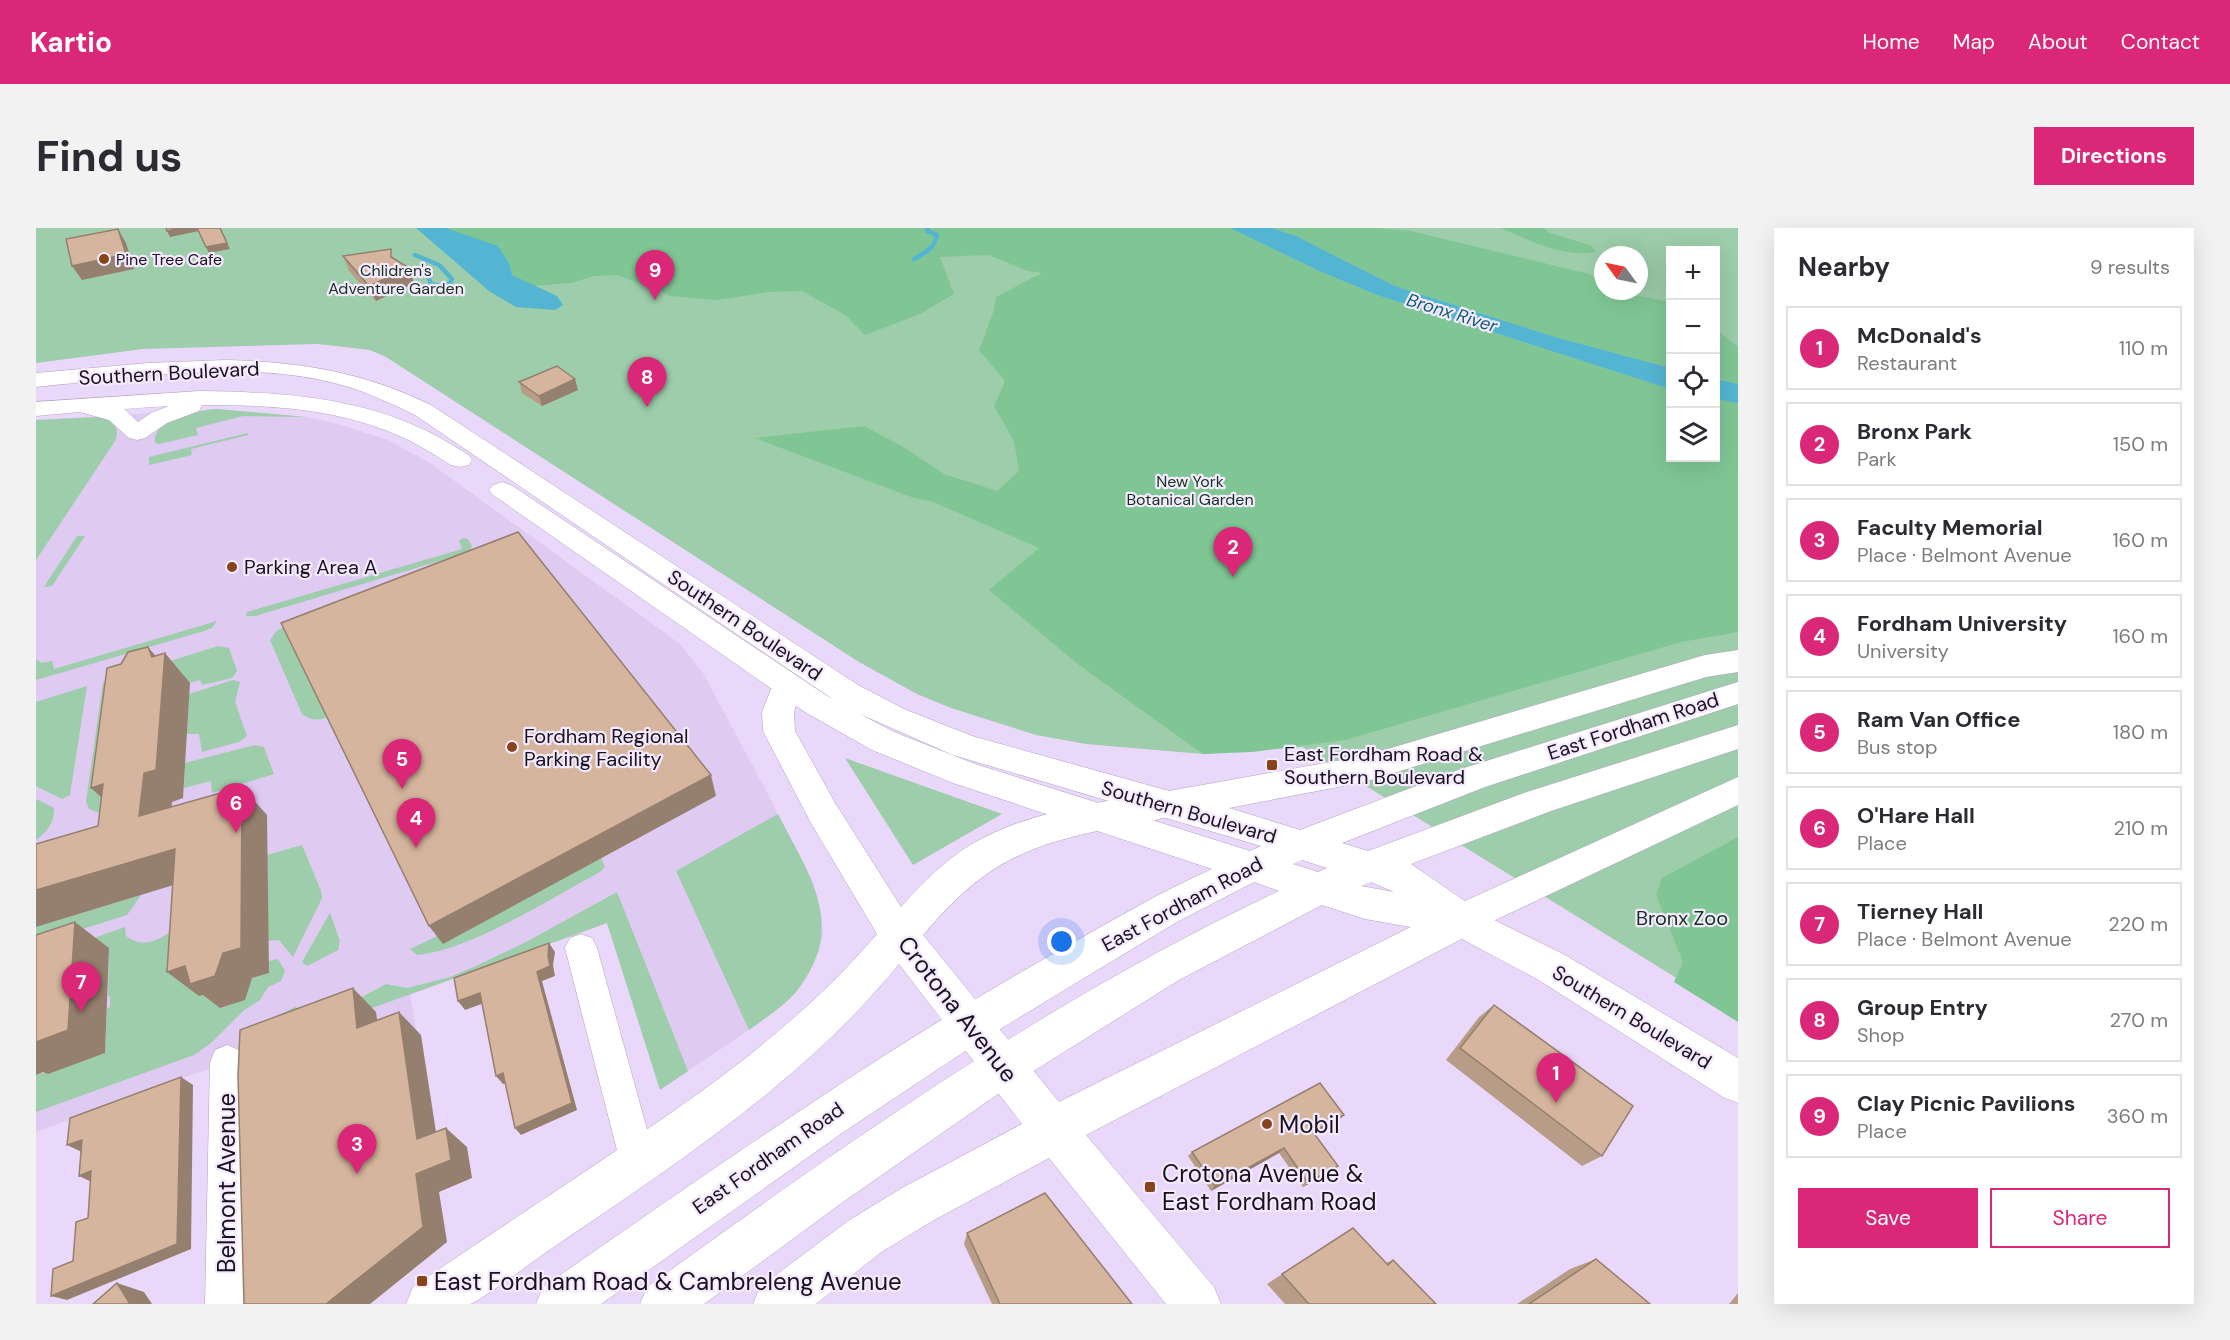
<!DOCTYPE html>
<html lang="en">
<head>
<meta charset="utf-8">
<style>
  :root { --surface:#fff; --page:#f2f2f3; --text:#2b2b33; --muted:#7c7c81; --line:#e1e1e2; --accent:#db2777 }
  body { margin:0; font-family:"DM Sans",sans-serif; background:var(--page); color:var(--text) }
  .controls { position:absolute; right:18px; top:18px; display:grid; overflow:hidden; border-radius:0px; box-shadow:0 6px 24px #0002 }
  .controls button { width:54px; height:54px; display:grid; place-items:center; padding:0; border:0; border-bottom:2px solid var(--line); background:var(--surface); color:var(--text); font:30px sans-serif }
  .compass { position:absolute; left:1558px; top:18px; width:54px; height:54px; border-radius:50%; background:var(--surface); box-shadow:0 6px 24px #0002; rotate:303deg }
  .you { position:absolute; left:1026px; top:714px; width:21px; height:21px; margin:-15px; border:4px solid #fff; border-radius:50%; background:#1a73e8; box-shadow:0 0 0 9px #1a73e833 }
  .badge { display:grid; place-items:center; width:39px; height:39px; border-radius:50%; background:var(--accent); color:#fff; font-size:20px; font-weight:700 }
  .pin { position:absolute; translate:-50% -50px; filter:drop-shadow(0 2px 3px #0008) }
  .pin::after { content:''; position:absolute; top:32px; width:21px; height:18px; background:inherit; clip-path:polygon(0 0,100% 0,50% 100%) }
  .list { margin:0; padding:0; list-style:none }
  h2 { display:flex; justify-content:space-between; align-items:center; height:78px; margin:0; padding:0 24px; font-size:26px }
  h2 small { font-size:20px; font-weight:400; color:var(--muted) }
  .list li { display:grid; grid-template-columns:39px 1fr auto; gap:18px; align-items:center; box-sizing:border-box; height:84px; margin:0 12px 12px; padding:0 12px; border:2px solid var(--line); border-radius:0px }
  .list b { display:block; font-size:22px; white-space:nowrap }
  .list p { margin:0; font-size:20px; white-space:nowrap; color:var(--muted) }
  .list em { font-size:20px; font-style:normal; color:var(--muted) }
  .actions { display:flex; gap:12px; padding:18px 24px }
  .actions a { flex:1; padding:14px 0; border:2px solid var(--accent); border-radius:0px; text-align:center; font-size:21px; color:var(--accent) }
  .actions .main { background:var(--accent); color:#fff }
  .icon { flex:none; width:33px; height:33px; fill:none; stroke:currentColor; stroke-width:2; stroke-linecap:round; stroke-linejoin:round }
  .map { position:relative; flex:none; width:1702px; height:1076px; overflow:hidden; border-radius:0px }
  header { display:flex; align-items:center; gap:36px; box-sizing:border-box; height:84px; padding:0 30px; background:var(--accent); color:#fff }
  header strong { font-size:28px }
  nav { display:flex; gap:33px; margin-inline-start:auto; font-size:21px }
  .intro { display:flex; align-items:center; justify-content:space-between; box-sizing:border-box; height:144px; padding:0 36px }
  h1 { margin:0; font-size:42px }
  .button { padding:15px 27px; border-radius:0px; background:var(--accent); color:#fff; font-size:21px; font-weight:700 }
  main { display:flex; gap:36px; padding:0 36px }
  aside { flex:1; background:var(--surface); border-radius:0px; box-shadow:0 6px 24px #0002 }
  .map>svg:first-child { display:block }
</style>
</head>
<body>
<header>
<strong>Kartio</strong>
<nav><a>Home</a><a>Map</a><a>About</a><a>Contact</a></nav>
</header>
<div class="intro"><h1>Find us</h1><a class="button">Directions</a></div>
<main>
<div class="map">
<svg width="1702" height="1076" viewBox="0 0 1702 1076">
  <rect width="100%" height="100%" fill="#ead8fa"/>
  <polygon fill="#dfcaf2" points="181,181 270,189 299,195 352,212 394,235 644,416 667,445 726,555 777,654 785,685 787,705 783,724 759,765 713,802 624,862 571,695 374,767 381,808 385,810 409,961 403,964 411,1014 334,1076 232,819 0,904 0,192"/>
  <g fill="#9dcdaa" fill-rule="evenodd">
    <path d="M0,0H1702V788L1267,519L1167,526L1050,516L1000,507L915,480L881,466L823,434L350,129L334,122L282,116L107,121L0,135ZM1634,22H1680V230H1634ZM1567,27H1603V63H1567Z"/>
    <path d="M181,181L270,189L207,188L160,200L162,207L123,216L119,215C115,191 163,182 181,181Z"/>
    <path d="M62,189C76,192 85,198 79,213L0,332V192Z"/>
    <polygon points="212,205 212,207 155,221 156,227 113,237 113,229"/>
    <polygon points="41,308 49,308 16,358 8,359"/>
    <polygon points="427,310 432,311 436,318 434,323 427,326 219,388 210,388 211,384 426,321 423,313"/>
    <polygon points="181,393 176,400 168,403 0,452 0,431 5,435 16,433 18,441"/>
    <path d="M269,393L295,488C283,493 276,493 266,486L234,412L241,402Z"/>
    <polygon points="182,418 193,420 201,443 196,450 166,457 164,452 141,458 71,588 53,581 50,574 67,454"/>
    <polygon points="197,452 204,454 199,474 211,508 203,514 166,524 163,506 151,506 153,466"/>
    <polygon points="51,458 34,567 26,571 0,558 0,474"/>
    <polygon points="219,517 228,519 238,546 176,565 175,553 148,560 149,535"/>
    <polygon points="809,530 966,586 877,637"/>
    <path d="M0,571L18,580C18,595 12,603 0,612Z"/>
    <path d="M742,586C774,649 812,698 760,764C747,779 729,790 713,802L640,643Z"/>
    <polygon points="266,617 285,663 286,670 257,729 243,712 232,713 231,627"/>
    <path d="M565,630L569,639L564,644C517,669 433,723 381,727L374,721Z"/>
    <polygon points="581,664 652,843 624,862 571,695 245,813 241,788 259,779 264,781 270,799 350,756 371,760 414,749 440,738 490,714"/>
    <polygon points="105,667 91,687 18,710 0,719 0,699"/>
    <polygon points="294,685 304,713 302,722 271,738 266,734"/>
    <path d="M89,699L90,708C108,722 125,711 141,699L180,762L185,780L208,772L216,750L233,745V733L242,731L249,743L245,753L232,759L224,772L207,783L175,815L158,827L0,884V847L69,825L71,780L74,779V768H72L73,720L8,728Z"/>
  </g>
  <g fill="#80c695">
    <polygon points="411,0 1194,0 1283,43 1341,67 1634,161 1634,230 1680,230 1680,171 1702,175 1702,404 1645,414 1309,512 1216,524 1167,526 1043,437 953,362 1003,320 895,273 878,270 719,210 828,198 866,218 908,246 961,263 983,243 978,213 958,178 969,153 943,122 958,82 960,69 1006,45 992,43 953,27 904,29 918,66 884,86 829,107 809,87 766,63 733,64 681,72 634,68 582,47 558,48 535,55 497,58 476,47 474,37"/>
    <polygon points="1236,0 1340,0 1375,3 1553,46 1567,55 1567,63 1579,63 1634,74 1634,140 1519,109 1359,58 1260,8"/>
    <path d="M1465,0H1507L1514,5L1554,17L1561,24C1528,30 1494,13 1465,0Z"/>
    <polygon points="1680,101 1702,119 1702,156 1680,151"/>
    <polygon points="1702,609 1702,794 1638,754 1647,734 1620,667 1626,650"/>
  </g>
  <g fill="#54b5d3">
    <polygon points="380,0 410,0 462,18 474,37 476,47 521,68 527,77 519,82 480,79 453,63"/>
    <polygon points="1194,0 1236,0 1260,8 1359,58 1519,109 1634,140 1634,161 1341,67 1283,43"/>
    <polygon points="1680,151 1702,156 1702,175 1680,171"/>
  </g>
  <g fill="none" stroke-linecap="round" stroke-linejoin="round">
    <g stroke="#54b5d3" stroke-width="4.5">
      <polyline points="379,27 403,37 416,51 414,55 405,58 395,56 393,51"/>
      <path d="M878,31C889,25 899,20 901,7L891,3L892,0"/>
    </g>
    <g stroke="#b3a2c2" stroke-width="1">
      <g id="minor">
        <polygon points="545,706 556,710 561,720 620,934 615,947 602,952 589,947 584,934 529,720 534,710"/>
        <polygon points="191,817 203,822 208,834 209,1076 169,1076 174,834 179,822"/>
      </g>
    </g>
    <g stroke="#b3a2c2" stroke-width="1">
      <path id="tertiary" d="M751,446L762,449L766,457L758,484L759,503L799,575L865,679C886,655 909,632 936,616C994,582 1066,575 1130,562L1142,566L1147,576L1142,586C1116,594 1088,598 1061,603C978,621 942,643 887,707L1023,874L1413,680L1426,676L1439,680L1445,692L1439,704L1050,907L1178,1059L1185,1076H1130L1013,930L898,992L844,1025L780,1076H717L724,1059L812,993L866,960L986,896L863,736C766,855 635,939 509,1025C496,1034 443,1074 434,1076C414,1076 390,1076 370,1076L377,1059C450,1009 524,961 597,911C686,851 771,788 841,706L775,595L727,503L726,484L740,449Z"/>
    </g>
    <g stroke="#b3a2c2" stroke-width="1">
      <polygon id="secondary" points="1426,676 1529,727 1702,830 1702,875 1687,869 1501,751 1413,704 1407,692 1413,680"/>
    </g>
    <g stroke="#b3a2c2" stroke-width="1">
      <g id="primary">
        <path d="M190,132C266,134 327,144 395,177L822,457L868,481L936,508L1133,563L1328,528L1669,427L1702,422V444L1670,449L1328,554L1193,580L1264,602L1425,541L1702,454V476L1449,559L1306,615L1332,623L1491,564L1702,497V521L1515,583L1375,636L1429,673L1702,549V577L1426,708L1329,691L1286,677L1143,752L972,859L807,974L668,1076H604L611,1059C813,913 1017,769 1243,663L1218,654L1139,695L946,812L809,903L565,1076H500L507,1059C676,942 844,823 1024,722C1074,694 1124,664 1176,641L917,555L836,522L769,484L457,267L453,262L457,257L466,254L475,257L791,468L798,472L379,187C354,175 329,163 302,156C211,131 93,150 0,159V145L112,135ZM824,486L917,527L1225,618L1214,623L939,536L858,504ZM1266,632L1291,640L1282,644L1257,636ZM1335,654L1358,664L1325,658Z"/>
        <path d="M164,163C238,164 315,168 384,200C401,207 417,218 433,227L436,232L433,237L424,239L415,237C400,228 384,217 368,210C304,180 234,177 166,177L163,183L131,195L109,210L101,212L93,210L73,192L44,184L0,188V174ZM133,178L115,185L102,194L88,181Z"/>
      </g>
    </g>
    <use href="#minor" fill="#fff" fill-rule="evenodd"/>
    <use href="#tertiary" fill="#fff" fill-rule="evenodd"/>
    <use href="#secondary" fill="#fff" fill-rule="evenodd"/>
    <use href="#primary" fill="#fff" fill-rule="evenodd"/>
  </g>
  <g fill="#b79c87">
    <polygon points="307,28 359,31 373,40 378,55 340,73 313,43"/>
    <polygon points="483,154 542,162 506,178 486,165"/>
    <polygon points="1458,777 1566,928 1546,938 1410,832 1443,789"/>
    <polygon points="1303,892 1278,906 1302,938 1297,942 1267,959 1243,925 1175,963 1152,928 1156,924"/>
    <polygon points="1317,1000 1350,1035 1357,1032 1400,1076 1249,1076 1231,1056"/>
    <polygon points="931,1005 1096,1076 956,1076 928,1016"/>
    <polygon points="1560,1031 1614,1076 1481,1076 1534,1041"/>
    <polygon points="1702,1065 1702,1076 1693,1076"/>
  </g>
  <g fill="#957f6e">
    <polygon points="144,0 162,0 163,3 134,9 131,3"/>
    <polygon points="184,0 194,21 173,25 170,19"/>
    <polygon points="82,1 90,15 98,41 46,52 36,38"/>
    <polygon points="373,40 378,55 340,73 333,58"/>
    <polygon points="539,151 542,162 506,178 503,168"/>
    <polygon points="112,419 128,438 129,425 154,455 147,570 136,574 133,616 103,588 116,429"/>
    <polygon points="675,547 680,568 407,716 393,698"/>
    <polygon points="67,556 86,588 55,560"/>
    <polygon points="206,559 231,587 233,745 216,750 209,772 184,780 167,767 163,768 131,744 149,738"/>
    <polygon points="139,621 167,648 0,699 0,662"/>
    <polygon points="39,694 73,720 69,825 12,846 7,844 0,847 0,814"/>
    <polygon points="513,715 519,724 517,737 519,748 506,753 541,882 485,907 479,900 501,744 512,728"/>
    <polygon points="317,760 340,784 345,822 321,800"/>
    <polygon points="444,765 451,774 429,782 422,773"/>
    <polygon points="363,784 385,807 404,930 381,911"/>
    <polygon points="467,845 474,853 467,856 460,848"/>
    <polygon points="145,849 157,857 155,1021 31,1072 15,1068 141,1016"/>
    <polygon points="1308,887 1303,892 1272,909 1277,904"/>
    <polygon points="410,900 431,919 436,950 403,964 411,1014 334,1076 290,1076"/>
    <polygon points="46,912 46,924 31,917"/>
    <polygon points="1248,920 1243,925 1175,963 1179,958"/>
    <polygon points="1302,938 1297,942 1267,959 1272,955"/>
    <polygon points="55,943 58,955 43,948"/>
    <polygon points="81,1055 108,1064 116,1076 94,1076"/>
  </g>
  <g fill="#d5b59d" stroke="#957f6e" stroke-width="1.5">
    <polygon points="130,0 144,0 131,3"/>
    <polygon points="161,0 184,0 191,15 170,19"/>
    <polygon points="82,1 90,26 36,38 30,11"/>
    <polygon points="355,21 355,29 373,40 333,58 307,28"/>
    <polygon points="521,138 539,151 503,168 483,154"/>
    <polygon points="482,304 675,547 393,698 245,395"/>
    <polygon points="112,419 116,429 129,425 120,542 108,545 103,588 206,559 205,720 187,725 179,748 154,756 149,738 131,744 139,621 0,662 0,616 62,598 67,556 55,560 71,440 85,436 92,424"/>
    <polygon points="39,694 32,802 0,814 0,707"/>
    <polygon points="513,715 512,728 514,738 501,744 536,875 479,900 467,845 460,848 444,765 422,773 418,750"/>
    <polygon points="317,760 321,800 363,784 381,911 410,900 415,932 380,946 387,999 290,1076 208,1076 202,848 204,802"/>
    <polygon points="1458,777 1597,878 1566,928 1424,820"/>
    <polygon points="145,849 141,1016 15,1068 17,1041 37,1033 40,994 52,990 55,943 43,948 46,912 31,917 34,890"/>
    <polygon points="1284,855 1308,887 1277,904 1302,938 1272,955 1248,920 1179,958 1156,924"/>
    <polygon points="1009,965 1096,1076 964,1076 931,1005"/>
    <polygon points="1317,1000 1352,1037 1357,1032 1400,1076 1273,1076 1246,1046"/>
    <polygon points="1560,1031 1614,1076 1493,1076"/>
    <polygon points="81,1055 94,1076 57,1076"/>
  </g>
  <g fill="#88431b" stroke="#f4e9fd" stroke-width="2">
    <circle cx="68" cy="31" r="6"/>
    <circle cx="196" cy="339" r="6"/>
    <circle cx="476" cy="519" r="6"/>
    <rect x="1230" y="531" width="12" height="12" rx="3"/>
    <circle cx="1231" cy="896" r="6"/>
    <rect x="1108" y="953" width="12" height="12" rx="3"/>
    <rect x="380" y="1047" width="12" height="12" rx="3"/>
  </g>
  <g text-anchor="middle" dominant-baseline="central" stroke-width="4.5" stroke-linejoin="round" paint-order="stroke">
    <g font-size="16" fill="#18121e" stroke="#f4e9fd" text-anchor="start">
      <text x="80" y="31">Pine Tree Cafe</text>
    </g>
    <g font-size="16" fill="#13321e" stroke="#f4e9fd">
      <text x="360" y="42">Chlidren's<tspan x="360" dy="18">Adventure Garden</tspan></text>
      <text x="1154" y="253">New York<tspan x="1154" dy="18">Botanical Garden</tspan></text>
    </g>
    <g font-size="18" font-style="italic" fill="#0a5c72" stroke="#f4e9fd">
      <text transform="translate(1416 85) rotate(17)">Bronx River</text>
    </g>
    <g font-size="20" fill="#18121e" stroke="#f4e9fd">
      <text transform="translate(133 145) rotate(-3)">Southern Boulevard</text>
      <text transform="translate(709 397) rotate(34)">Southern Boulevard</text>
      <text transform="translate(1597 498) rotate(-18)">East Fordham Road</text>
      <text transform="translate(1153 584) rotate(16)">Southern Boulevard</text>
      <text transform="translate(1146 676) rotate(-28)">East Fordham Road</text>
      <text transform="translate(1596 789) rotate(31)">Southern Boulevard</text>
      <text transform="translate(732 930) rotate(-35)">East Fordham Road</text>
    </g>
    <g font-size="20" fill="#18121e" stroke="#f4e9fd" text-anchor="start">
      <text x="208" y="339">Parking Area A</text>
      <text x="488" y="508">Fordham Regional<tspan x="488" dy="23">Parking Facility</tspan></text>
      <text x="1248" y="526">East Fordham Road &amp;<tspan x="1248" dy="23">Southern Boulevard</tspan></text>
    </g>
    <g font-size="20" fill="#13321e" stroke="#f4e9fd">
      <text x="1646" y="690">Bronx Zoo</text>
    </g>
    <g font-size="24" fill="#18121e" stroke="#f4e9fd">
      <text transform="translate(922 781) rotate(52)">Crotona Avenue</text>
      <text transform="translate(190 955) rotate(-90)">Belmont Avenue</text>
    </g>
    <g font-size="24" fill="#18121e" stroke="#f4e9fd" text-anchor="start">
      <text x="1243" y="896">Mobil</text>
      <text x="1126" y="945">Crotona Avenue &amp;<tspan x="1126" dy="28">East Fordham Road</tspan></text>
      <text x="398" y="1053">East Fordham Road &amp; Cambreleng Avenue</text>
    </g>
  </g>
</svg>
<div class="controls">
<button>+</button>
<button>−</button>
<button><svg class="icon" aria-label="locate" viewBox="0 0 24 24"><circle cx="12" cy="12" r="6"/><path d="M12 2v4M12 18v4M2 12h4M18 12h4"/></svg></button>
<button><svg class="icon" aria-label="layers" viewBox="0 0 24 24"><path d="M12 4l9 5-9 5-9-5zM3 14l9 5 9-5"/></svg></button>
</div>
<svg class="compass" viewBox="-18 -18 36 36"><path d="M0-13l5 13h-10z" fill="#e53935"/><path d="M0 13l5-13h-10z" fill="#7c7c81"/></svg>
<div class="you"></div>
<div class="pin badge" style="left:1520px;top:875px">1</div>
<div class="pin badge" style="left:1197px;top:349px">2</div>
<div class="pin badge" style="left:321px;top:946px">3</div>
<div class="pin badge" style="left:380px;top:620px">4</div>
<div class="pin badge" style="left:366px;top:561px">5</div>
<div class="pin badge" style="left:200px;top:605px">6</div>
<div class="pin badge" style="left:45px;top:784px">7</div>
<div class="pin badge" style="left:611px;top:179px">8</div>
<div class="pin badge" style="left:619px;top:72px">9</div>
</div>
<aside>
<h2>Nearby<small>9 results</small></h2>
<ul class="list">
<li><span class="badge">1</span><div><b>McDonald's</b><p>Restaurant</p></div><em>110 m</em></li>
<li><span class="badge">2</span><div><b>Bronx Park</b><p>Park</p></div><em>150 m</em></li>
<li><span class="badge">3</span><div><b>Faculty Memorial</b><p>Place · Belmont Avenue</p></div><em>160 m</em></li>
<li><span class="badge">4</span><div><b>Fordham University</b><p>University</p></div><em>160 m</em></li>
<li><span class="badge">5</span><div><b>Ram Van Office</b><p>Bus stop</p></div><em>180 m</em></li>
<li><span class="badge">6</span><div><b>O'Hare Hall</b><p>Place</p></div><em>210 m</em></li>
<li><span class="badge">7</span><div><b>Tierney Hall</b><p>Place · Belmont Avenue</p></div><em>220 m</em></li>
<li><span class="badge">8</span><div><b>Group Entry</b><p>Shop</p></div><em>270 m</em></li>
<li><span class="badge">9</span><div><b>Clay Picnic Pavilions</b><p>Place</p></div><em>360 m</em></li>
</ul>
<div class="actions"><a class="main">Save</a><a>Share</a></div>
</aside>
</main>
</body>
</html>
